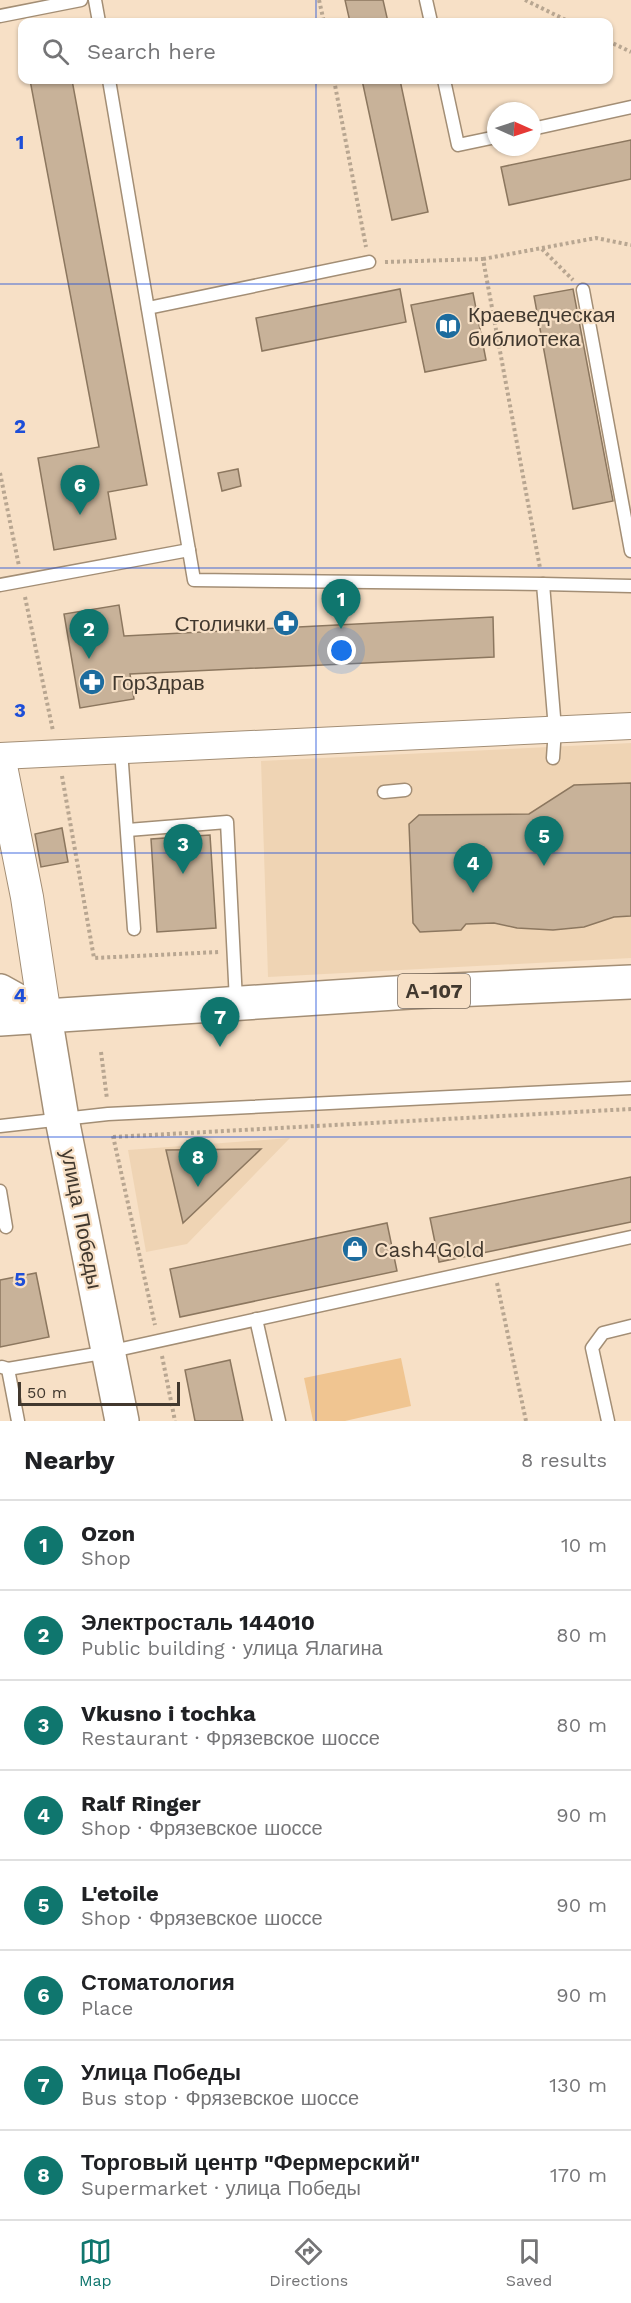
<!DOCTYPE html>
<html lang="en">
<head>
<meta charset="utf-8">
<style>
  :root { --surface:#fff; --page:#f2f2f2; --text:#202124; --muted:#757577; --line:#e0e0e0; --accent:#0f766e }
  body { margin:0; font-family:"Work Sans",sans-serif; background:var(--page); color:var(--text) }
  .compass { position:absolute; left:487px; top:102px; width:54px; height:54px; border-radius:50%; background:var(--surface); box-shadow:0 2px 4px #0004; rotate:93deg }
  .scale { position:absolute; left:18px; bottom:15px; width:162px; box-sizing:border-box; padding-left:6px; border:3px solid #41382e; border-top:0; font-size:16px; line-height:21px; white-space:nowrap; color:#41382e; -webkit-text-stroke:4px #f7e0c6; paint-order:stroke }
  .you { position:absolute; left:342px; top:651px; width:21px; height:21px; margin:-15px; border:4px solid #fff; border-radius:50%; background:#1a73e8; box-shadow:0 0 0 9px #1a73e833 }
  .badge { display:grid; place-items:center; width:39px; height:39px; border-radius:50%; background:var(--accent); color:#fff; font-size:20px; font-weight:700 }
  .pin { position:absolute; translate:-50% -50px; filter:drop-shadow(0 2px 3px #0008) }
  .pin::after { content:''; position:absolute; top:32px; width:21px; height:18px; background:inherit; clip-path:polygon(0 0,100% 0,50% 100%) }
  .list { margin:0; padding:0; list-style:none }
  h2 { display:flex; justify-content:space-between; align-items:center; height:78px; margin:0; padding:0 24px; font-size:26px }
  h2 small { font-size:20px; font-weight:400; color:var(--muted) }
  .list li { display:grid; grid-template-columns:39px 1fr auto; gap:18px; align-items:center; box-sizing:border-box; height:90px; padding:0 24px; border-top:2px solid var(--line) }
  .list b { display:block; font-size:22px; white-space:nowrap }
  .list p { margin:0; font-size:20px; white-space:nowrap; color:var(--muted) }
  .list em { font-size:20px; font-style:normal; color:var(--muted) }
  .icon { flex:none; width:33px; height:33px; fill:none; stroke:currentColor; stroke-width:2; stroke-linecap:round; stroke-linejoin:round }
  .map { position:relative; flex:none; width:631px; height:1421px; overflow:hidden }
  .search { position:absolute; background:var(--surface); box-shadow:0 2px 4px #0004; left:18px; right:18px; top:18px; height:66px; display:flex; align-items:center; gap:15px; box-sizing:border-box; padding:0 21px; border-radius:12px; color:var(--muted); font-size:22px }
  .sheet { height:798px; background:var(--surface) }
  nav { display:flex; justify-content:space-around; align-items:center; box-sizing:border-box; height:84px; border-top:2px solid var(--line); background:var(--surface); font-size:16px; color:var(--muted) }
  nav a { display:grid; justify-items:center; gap:3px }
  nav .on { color:var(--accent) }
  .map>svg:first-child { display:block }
</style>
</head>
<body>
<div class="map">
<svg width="631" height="1421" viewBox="0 0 631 1421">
  <rect width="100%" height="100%" fill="#f7e0c6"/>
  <g fill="#efd4b4">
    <polygon points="631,743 631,958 268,977 261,761"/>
    <polygon points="290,1138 187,1244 146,1252 128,1150"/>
  </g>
  <polygon fill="#f0c591" points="401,1358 411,1406 345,1421 313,1421 304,1378"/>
  <g fill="#c8b299" stroke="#8c775f" stroke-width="1.5">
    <polygon points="345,0 383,0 388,22 350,22"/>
    <polygon points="30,80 72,80 147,485 108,492 116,539 54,550 38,458 99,447"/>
    <polygon points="362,80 400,80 428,212 392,220"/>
    <polygon points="631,140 631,179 509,205 501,167"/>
    <polygon points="400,289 406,322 262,351 256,318"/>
    <polygon points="573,289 613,501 573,509 534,296"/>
    <polygon points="473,293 486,360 425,372 411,305"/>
    <polygon points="238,469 241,486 222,491 218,473"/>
    <polygon points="119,605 124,636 493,617 494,657 130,674 134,699 80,708 64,614"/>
    <polygon points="631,783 631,916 614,917 584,927 553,930 517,928 494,923 466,924 461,930 420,932 413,923 409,824 419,815 529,814 574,785"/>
    <polygon points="62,828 68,862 41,867 35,834"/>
    <polygon points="210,835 216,928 157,932 151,839"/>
    <polygon points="261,1149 183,1223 166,1150"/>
    <polygon points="631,1177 631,1222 439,1262 430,1218"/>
    <polygon points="387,1223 397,1271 180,1317 170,1269"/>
    <polygon points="36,1273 49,1337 0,1347 0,1280"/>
    <polygon points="230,1360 243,1421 195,1421 185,1370"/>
  </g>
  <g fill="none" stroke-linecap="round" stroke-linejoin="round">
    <g stroke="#a38e75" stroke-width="15">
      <g id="service">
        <polyline points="95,0 99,22"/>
        <polyline points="426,0 431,22"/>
        <polyline points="0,16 81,0"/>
        <polyline points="109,80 194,580 543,584 555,729 553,758"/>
        <polyline points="444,80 458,145 496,137"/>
        <polyline points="532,129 631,107"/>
        <polyline points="583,290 631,551"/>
        <polyline points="148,308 369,262"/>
        <polyline points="543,584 631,586"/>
        <polyline points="0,585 189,550"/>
        <polyline points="121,750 134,929"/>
        <polyline points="384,792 405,790"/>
        <polyline points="128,830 227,822 236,1001"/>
        <polyline points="0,1126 108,1114 631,1088"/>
        <polyline points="0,1191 6,1227"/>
        <polyline points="256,1319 279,1421"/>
        <polyline points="2,1367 8,1369 18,1421"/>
        <polyline points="8,1369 108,1352 631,1237"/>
        <polyline points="608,1421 592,1348 603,1333 631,1326"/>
      </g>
    </g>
    <g stroke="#a38e75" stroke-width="28">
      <polyline id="minor" points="0,756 631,726"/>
    </g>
    <g stroke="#a38e75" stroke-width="34">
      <polyline id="tertiary" points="0,761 27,897 45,1016"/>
    </g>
    <g stroke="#a38e75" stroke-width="36">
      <polyline id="secondary" points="45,1016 62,1119 122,1421"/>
    </g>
    <g stroke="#a38e75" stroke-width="36">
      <g id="trunk">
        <polyline points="0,991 45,1016"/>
        <polyline points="0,1019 410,992 631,982"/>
      </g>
    </g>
    <g stroke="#b8a691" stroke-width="4" stroke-dasharray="3 3" stroke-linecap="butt">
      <polyline points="319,0 324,22"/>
      <polyline points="525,0 570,22"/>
      <polyline points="608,41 631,52"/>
      <polyline points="334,80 366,247"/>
      <polyline points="542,249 573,280"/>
      <polyline points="483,259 596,238 631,245"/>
      <polyline points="385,262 483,259 540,568"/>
      <polyline points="0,473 19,566"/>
      <polyline points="25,597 53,731"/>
      <polyline points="62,776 94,958 219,952"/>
      <polyline points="101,1052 107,1099"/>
      <polyline points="113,1136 155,1325"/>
      <polyline points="113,1137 631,1109"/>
      <polyline points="497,1283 526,1421"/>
      <polyline points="162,1356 175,1421"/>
    </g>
    <use href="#service" stroke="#fff" stroke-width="12"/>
    <use href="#minor" stroke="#fff" stroke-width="26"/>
    <use href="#tertiary" stroke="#fff" stroke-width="32"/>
    <use href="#secondary" stroke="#fff" stroke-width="33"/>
    <use href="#trunk" stroke="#fff" stroke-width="33"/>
  </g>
  <path fill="none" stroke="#1d4ed8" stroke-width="1.5" stroke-opacity="0.55" d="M316,0V22M316,80V1421M0,284H631M0,568H631M0,853H631M0,1137H631"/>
  <defs>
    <g id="library-disc" transform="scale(1.35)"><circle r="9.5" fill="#1d6c9e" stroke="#f7e0c6"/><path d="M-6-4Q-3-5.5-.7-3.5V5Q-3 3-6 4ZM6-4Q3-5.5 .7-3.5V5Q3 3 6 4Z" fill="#fff"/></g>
    <g id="pharmacy-disc" transform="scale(1.35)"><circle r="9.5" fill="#1d6c9e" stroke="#f7e0c6"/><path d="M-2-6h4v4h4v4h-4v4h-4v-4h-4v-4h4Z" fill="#fff"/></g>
    <g id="shop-disc" transform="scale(1.35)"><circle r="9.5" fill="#1d6c9e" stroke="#f7e0c6"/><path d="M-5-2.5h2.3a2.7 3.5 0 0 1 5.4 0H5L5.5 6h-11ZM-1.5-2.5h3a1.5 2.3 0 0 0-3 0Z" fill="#fff"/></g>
  </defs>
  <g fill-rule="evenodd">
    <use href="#library-disc" x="448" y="326"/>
    <use href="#pharmacy-disc" x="286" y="623"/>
    <use href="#pharmacy-disc" x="92" y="682"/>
    <use href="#shop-disc" x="355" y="1249"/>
  </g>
  <g text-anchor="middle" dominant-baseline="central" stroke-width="4.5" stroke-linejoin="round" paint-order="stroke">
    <rect fill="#f7e0c6" stroke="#786a5c" stroke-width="1.5" x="398" y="974" width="72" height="34" rx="4.5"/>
    <g font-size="20" font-weight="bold" fill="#41382e">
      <text x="434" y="991">А-107</text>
    </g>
    <g font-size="21" fill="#41382e" stroke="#f7e0c6" text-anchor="start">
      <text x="468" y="314">Краеведческая<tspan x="468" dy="24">библиотека</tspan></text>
      <text x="266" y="623" text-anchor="end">Столички</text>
      <text x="112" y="682">ГорЗдрав</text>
      <text x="374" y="1249">Cash4Gold</text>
    </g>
    <g font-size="21" fill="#41382e" stroke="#f7e0c6">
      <text transform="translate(82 1219) rotate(79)">улица Победы</text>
    </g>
  </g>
  <g font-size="20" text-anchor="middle" font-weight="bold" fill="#1d4ed8" stroke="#f7e0c6" stroke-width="4.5" stroke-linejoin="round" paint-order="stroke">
    <text x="20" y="149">1</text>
    <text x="20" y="433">2</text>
    <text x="20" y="717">3</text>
    <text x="20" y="1002">4</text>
    <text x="20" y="1286">5</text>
  </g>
</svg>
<svg class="compass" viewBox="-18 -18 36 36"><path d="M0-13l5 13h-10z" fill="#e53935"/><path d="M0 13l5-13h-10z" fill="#757577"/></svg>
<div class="scale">50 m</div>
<div class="you"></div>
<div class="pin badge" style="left:341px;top:629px">1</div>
<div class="pin badge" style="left:89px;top:659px">2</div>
<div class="pin badge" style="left:183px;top:874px">3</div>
<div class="pin badge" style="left:473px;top:893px">4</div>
<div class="pin badge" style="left:544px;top:866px">5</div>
<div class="pin badge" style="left:80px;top:515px">6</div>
<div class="pin badge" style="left:220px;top:1047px">7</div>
<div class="pin badge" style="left:198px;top:1187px">8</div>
<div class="search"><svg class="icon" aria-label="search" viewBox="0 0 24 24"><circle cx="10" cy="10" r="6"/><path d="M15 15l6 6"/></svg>Search here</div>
</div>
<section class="sheet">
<h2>Nearby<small>8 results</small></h2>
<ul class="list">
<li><span class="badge">1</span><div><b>Ozon</b><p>Shop</p></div><em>10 m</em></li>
<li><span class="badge">2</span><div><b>Электросталь 144010</b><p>Public building · улица Ялагина</p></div><em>80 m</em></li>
<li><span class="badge">3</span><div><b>Vkusno i tochka</b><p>Restaurant · Фрязевское шоссе</p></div><em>80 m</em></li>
<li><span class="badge">4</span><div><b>Ralf Ringer</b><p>Shop · Фрязевское шоссе</p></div><em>90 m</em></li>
<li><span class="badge">5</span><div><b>L'etoile</b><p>Shop · Фрязевское шоссе</p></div><em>90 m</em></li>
<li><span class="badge">6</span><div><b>Стоматология</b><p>Place</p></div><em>90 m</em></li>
<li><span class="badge">7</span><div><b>Улица Победы</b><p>Bus stop · Фрязевское шоссе</p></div><em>130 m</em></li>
<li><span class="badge">8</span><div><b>Торговый центр &quot;Фермерский&quot;</b><p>Supermarket · улица Победы</p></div><em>170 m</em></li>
</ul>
</section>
<nav>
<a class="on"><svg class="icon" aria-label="map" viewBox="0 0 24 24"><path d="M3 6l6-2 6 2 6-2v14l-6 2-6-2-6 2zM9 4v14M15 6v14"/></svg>Map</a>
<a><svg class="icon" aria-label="directions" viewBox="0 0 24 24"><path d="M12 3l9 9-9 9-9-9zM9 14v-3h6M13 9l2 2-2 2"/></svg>Directions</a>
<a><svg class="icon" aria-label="saved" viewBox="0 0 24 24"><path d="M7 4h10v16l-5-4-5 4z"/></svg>Saved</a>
</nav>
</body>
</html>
